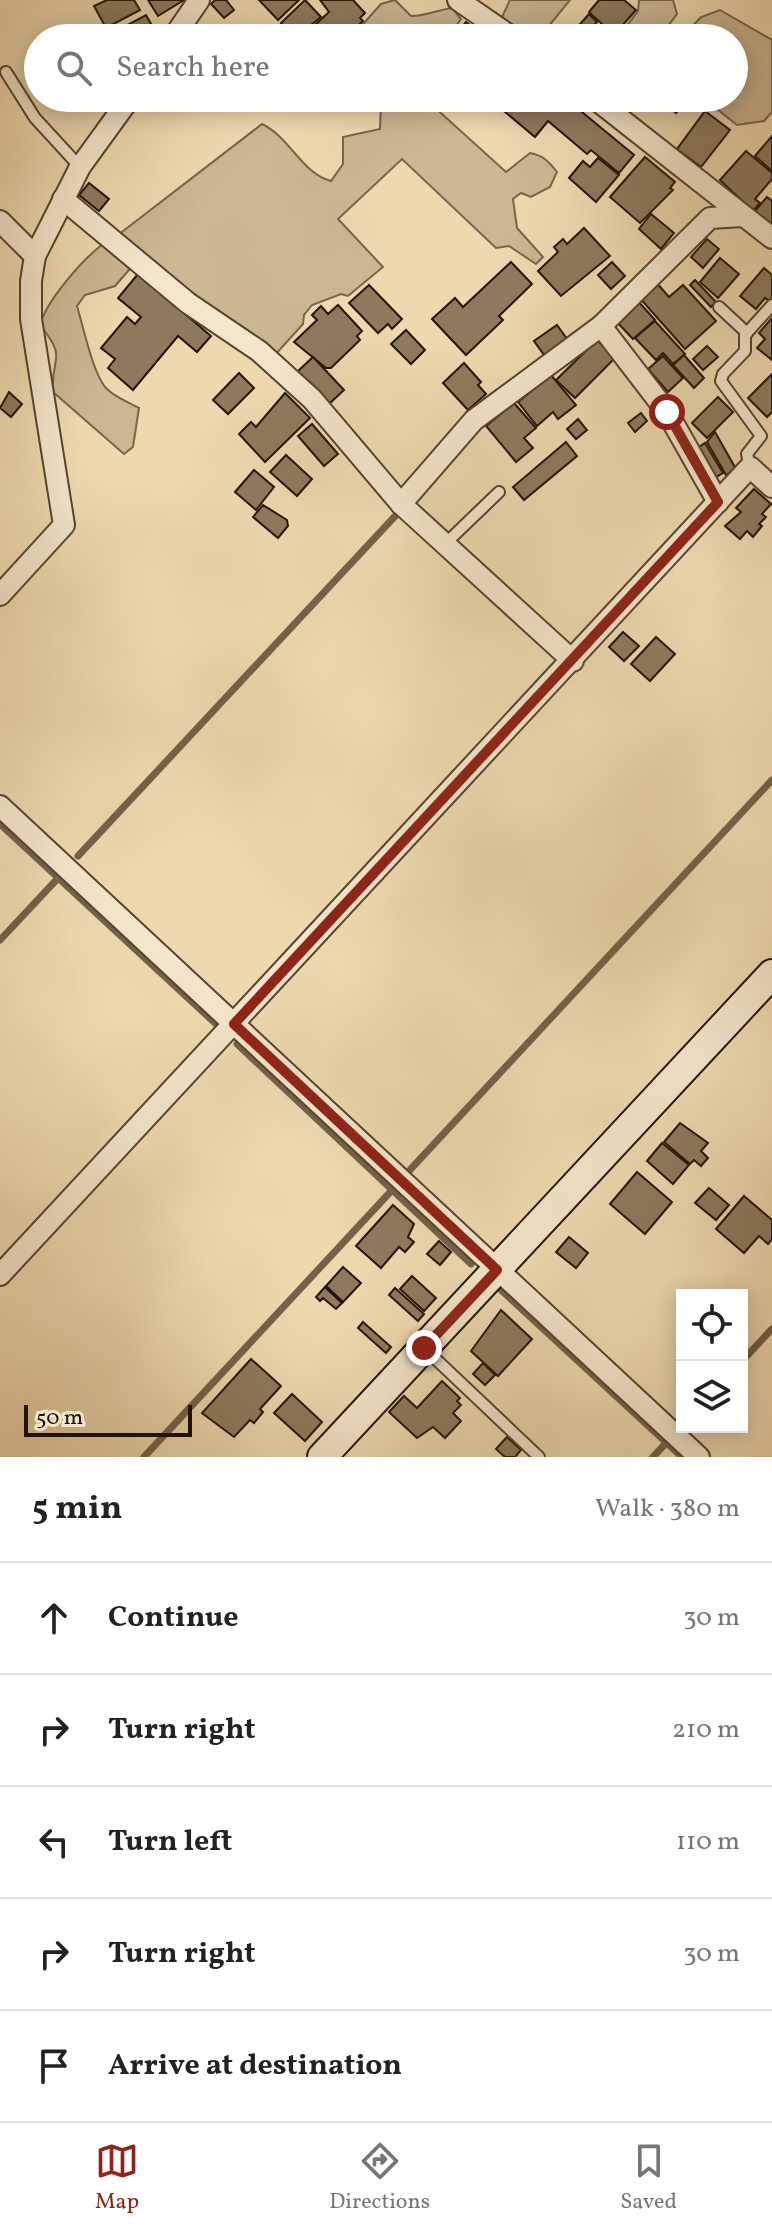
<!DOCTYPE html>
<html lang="en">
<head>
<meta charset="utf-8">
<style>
  :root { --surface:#fff; --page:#f6f6f6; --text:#222; --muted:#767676; --line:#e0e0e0; --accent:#8f2418 }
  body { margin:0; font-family:Vollkorn,serif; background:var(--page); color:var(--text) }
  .controls { position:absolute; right:24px; bottom:24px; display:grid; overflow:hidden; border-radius:0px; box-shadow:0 4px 20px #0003 }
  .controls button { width:72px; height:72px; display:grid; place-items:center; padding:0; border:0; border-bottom:2px solid var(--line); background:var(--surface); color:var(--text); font:40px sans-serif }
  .scale { position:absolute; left:24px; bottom:20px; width:168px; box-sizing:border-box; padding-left:8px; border:4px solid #231305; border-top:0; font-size:22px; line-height:28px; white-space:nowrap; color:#231305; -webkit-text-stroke:6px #f4e6cb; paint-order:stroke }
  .stop { position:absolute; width:24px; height:24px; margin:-18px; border:6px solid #8f2418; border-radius:50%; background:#fff }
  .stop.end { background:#8f2418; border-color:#fff; box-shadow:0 2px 8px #0008 }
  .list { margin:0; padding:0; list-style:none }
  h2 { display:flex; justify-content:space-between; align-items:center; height:104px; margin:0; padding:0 32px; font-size:34px }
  h2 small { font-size:26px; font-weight:400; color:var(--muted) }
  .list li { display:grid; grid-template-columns:52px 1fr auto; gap:24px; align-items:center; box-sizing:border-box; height:112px; padding:0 32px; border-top:2px solid var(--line) }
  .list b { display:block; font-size:30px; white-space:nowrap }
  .list em { font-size:26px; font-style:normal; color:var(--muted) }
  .icon { flex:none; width:44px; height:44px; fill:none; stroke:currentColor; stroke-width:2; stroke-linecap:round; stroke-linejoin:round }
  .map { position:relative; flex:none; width:772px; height:1457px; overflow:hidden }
  .search { position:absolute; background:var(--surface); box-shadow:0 4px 20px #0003; left:24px; right:24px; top:24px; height:88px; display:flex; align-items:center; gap:20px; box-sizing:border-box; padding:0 28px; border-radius:44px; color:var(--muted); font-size:30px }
  .sheet { height:664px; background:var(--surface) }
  nav { display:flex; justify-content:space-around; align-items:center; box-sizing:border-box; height:112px; border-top:2px solid var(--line); background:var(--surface); font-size:22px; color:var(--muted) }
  nav a { display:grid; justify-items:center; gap:4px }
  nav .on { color:var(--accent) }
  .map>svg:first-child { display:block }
</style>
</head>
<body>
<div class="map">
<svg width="772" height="1457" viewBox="0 0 772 1457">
  <rect width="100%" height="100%" fill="#eed9af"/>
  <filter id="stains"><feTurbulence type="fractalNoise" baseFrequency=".0025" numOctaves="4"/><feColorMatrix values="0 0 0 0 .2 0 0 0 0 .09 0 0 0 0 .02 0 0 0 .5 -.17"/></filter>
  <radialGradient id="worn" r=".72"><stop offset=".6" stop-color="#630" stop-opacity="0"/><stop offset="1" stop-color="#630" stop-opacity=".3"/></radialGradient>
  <g fill="#cbb792" stroke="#77654c" stroke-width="2">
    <path d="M395,0L411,16C427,16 437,10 452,8L461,19L447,38H358L356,32L381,4Z"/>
    <path d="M510,0H570L539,38C523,38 510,31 502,17Z"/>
    <polygon points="639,0 673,0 677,14 659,38 591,38 602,33 618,37 638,11"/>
    <polygon points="720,10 772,40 772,112 764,121 737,125 703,98 734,98 734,38 681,38 701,17"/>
    <path d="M378,98H434L432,105L506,172L530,153C543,155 549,162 557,172L550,187L531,197L521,193L513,199L517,228L543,257L536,264L509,246L496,248L402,159L338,219L383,267L348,296L341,294L312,305L304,315L303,324L275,355L193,300L118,235L262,124C290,137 302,174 331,181L343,164V137L380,129L381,102Z"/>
    <path d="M103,244L127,263L129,270L115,286L85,295L77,306C83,326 93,374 106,388C114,397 128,402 139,408L133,447L124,454L53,392C51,354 68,360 40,325C46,301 83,259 103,244Z"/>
  </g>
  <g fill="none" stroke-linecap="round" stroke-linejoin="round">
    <g stroke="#736248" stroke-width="7">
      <polyline points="0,824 216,1024"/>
      <polyline points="78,856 398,513"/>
      <polyline points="0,940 60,876"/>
      <polyline points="237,1044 471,1264"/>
      <polyline points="408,1172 772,780"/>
      <polyline points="501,1290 682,1457"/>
      <polyline points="742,1361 772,1329"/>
      <polyline points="681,1426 682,1425"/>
      <polyline points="144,1457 394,1188"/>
      <polyline points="653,1457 668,1441"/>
    </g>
  </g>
  <g fill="#8d7a5d" stroke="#231305" stroke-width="2">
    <polygon points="107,0 134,0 140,10 106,28 94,6"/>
    <polygon points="148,0 184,0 158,16"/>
    <polygon points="215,0 226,0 234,10 224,18 211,4"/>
    <polygon points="259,0 299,0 278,20"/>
    <polygon points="305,0 321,17 295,38 281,23"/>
    <polygon points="320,0 353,0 365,13 360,18 363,21 345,38 301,38 329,12"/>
    <polygon points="599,0 624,0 636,10 614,35 589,12"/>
    <polygon points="589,14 597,22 582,38 574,31"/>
    <polygon points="146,15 159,38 124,38 120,29"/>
    <polygon points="466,22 487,38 453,38"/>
    <polygon points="509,98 565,98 634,155 619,173 591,150 587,154 548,121 535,137 504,111 512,101"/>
    <polygon points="667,98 689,98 676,113 663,102"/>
    <polygon points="705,111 730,130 701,167 677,149"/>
    <polygon points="772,136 772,171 755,156"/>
    <polygon points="746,151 772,173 772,179 755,199 760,203 753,211 720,180"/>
    <polygon points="645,157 675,182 670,188 673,190 640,223 610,197"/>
    <polygon points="598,158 619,175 596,202 569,178 583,161 590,167"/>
    <polygon points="89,183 109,199 99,211 79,195"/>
    <polygon points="767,197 772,201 772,228 754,212"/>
    <polygon points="651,214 674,233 661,249 639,229"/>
    <polygon points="584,228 610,256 561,296 538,271 558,252 554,247 563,239 567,244"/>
    <polygon points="707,239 719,249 703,268 691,257"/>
    <polygon points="720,258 739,274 718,298 700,282"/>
    <polygon points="511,262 532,284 499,316 503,320 466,355 432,319 455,298 463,307"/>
    <polygon points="612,262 625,276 611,289 598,275"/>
    <polygon points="764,268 772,275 772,298 769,301 765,298 756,309 740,296"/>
    <polygon points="138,274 211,336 197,352 178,336 133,390 108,368 115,359 101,348 127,317 135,324 141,317 118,298"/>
    <polygon points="695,280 716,302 711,307 690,285"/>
    <polygon points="655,281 669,297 683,285 716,321 685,349 638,296"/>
    <polygon points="369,285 402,319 392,329 388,324 378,333 349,303"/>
    <polygon points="637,300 655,320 633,339 615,320"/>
    <polygon points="338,305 362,331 357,336 360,340 331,368 326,368 294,342 317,320 312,315 321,306 328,314"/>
    <polygon points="772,318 772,360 757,348 765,339 759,333"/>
    <polygon points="655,321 685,354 673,364 663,353 656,360 635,338"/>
    <polygon points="557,325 570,343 547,359 534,341"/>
    <polygon points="406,330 425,350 411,364 391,344"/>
    <polygon points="597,340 615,358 575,398 556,380"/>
    <polygon points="707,346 718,357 703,370 693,359"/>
    <polygon points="684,355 704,378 694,388 673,365"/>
    <polygon points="663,356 683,378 668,392 648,369"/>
    <polygon points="313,357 344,390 329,404 297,372"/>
    <polygon points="464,363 481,382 478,385 486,394 468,410 443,383"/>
    <polygon points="239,373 254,388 228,414 213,400"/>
    <polygon points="772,374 772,412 767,417 748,398"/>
    <polygon points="551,375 576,405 558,419 553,412 537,426 518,402"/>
    <polygon points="9,392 22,404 11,417 0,408"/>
    <polygon points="285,393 310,418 265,462 239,434 251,422 256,427"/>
    <polygon points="718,397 733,412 707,438 692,423"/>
    <polygon points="514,403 536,428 524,438 533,448 516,462 486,426"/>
    <polygon points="641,413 647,421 635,432 628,423"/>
    <polygon points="578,419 587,430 576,439 567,429"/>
    <polygon points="312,424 338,454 324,466 298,436"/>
    <polygon points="715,432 736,469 726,475 707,442"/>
    <polygon points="566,442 577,456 524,500 513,487"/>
    <polygon points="705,443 723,473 713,479 696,449"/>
    <polygon points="286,455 312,479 297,496 270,472"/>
    <polygon points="254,470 274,487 256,510 235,492"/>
    <polygon points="754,489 771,504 762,514 766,517 759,524 762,526 753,537 747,531 740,539 725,526 741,512 736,508"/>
    <polygon points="263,505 287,520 288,526 278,538 253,517"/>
    <polygon points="623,632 639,646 624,661 609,647"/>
    <polygon points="656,637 675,654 650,681 631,664"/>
    <polygon points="680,1123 708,1143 701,1151 708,1158 701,1166 694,1160 690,1164 664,1142"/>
    <polygon points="662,1143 689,1165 673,1184 647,1161"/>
    <polygon points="637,1172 672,1202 645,1234 610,1204"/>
    <polygon points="709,1188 729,1205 716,1220 695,1203"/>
    <polygon points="744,1196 772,1220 772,1239 768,1244 759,1236 744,1253 716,1229"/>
    <polygon points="393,1205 414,1224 408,1237 414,1242 405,1252 399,1247 381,1268 356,1246"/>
    <polygon points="569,1237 588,1253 576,1268 556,1252"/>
    <polygon points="439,1241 451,1252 440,1265 427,1254"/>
    <polygon points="343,1267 361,1283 343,1302 326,1286"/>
    <polygon points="412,1276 436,1298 424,1311 400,1289"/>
    <polygon points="325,1287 342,1303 336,1309 323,1298 320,1301 316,1297"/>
    <polygon points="395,1288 424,1314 418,1321 389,1295"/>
    <polygon points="501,1310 532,1339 498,1376 471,1351"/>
    <polygon points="363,1322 391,1347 386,1353 358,1328"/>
    <polygon points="251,1359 281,1386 260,1409 263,1412 254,1423 250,1420 234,1437 202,1413"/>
    <polygon points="483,1363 495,1375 485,1385 473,1374"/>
    <polygon points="442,1381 460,1398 457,1401 461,1405 453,1413 461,1421 445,1438 433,1427 417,1438 389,1412 404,1396 417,1408"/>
    <polygon points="292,1394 322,1422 305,1441 274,1413"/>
    <polygon points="507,1437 521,1450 515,1457 505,1457 496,1449"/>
  </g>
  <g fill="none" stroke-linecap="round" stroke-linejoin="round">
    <g stroke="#564430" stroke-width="14">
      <g id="lane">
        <polyline points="6,72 35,118 80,167"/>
        <polyline points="719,307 747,333"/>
        <polyline points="750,467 747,454 761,436 721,381 723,374 745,351 745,335 772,305"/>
        <polyline points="445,544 499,492"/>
        <polyline points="424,1348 539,1457"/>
      </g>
    </g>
    <g stroke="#564430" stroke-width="24">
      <g id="street">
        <polyline points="458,0 513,38"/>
        <polyline points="173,38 199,0"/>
        <polyline points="594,98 772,238"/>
        <polyline points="63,199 188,303 259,351 312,399 401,504 573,661"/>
        <polyline points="0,221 35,256"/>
        <polyline points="601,326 667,412 718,502"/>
        <polyline points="401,504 474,420 601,326 710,218 743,216"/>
        <polyline points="0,595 64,525 31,319 31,281 35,256 80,167 130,98"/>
        <polyline points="0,806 699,1457"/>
        <polyline points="0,1275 750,467 772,487"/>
      </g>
    </g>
    <g stroke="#231305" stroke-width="32">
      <polyline id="secondary" points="322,1457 772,974"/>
    </g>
    <use href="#lane" stroke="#f4e6cb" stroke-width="10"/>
    <use href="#street" stroke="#f4e6cb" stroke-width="20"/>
    <use href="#secondary" stroke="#f4e6cb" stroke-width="28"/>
  </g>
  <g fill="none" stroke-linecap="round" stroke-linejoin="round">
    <polyline stroke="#8f2418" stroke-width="10" points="424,1348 497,1270 234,1024 718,502 667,412"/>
  </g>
  <rect width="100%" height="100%" filter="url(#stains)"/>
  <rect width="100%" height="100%" fill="url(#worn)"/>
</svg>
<div class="controls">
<button><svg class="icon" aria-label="locate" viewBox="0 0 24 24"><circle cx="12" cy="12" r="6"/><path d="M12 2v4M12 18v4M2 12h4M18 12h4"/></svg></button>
<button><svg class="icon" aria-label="layers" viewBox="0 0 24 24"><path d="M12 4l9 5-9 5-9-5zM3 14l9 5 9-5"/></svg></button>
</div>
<div class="scale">50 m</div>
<div class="stop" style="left:667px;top:412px"></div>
<div class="stop end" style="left:424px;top:1348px"></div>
<div class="search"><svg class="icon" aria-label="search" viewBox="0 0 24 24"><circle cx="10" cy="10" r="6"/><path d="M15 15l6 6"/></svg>Search here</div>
</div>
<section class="sheet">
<h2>5 min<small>Walk · 380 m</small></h2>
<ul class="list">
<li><svg class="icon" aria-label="ahead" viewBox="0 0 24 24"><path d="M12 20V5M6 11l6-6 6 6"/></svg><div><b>Continue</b></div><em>30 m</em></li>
<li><svg class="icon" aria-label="right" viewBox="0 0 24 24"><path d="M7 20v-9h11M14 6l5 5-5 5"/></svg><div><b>Turn right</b></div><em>210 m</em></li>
<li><svg class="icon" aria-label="left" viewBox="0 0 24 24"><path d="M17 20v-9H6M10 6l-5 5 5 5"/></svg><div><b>Turn left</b></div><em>110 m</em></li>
<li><svg class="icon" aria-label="right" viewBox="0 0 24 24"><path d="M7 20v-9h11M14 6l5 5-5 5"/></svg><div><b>Turn right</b></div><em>30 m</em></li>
<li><svg class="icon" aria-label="arrive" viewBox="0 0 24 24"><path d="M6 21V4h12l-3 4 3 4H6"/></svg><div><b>Arrive at destination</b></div></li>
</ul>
</section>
<nav>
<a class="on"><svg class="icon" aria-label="map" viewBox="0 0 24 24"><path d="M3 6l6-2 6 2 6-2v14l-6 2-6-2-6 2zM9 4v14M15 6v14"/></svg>Map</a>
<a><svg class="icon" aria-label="directions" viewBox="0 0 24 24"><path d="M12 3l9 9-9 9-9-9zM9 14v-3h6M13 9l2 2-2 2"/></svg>Directions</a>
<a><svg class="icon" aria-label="saved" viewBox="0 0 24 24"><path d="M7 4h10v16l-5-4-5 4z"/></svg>Saved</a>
</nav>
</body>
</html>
